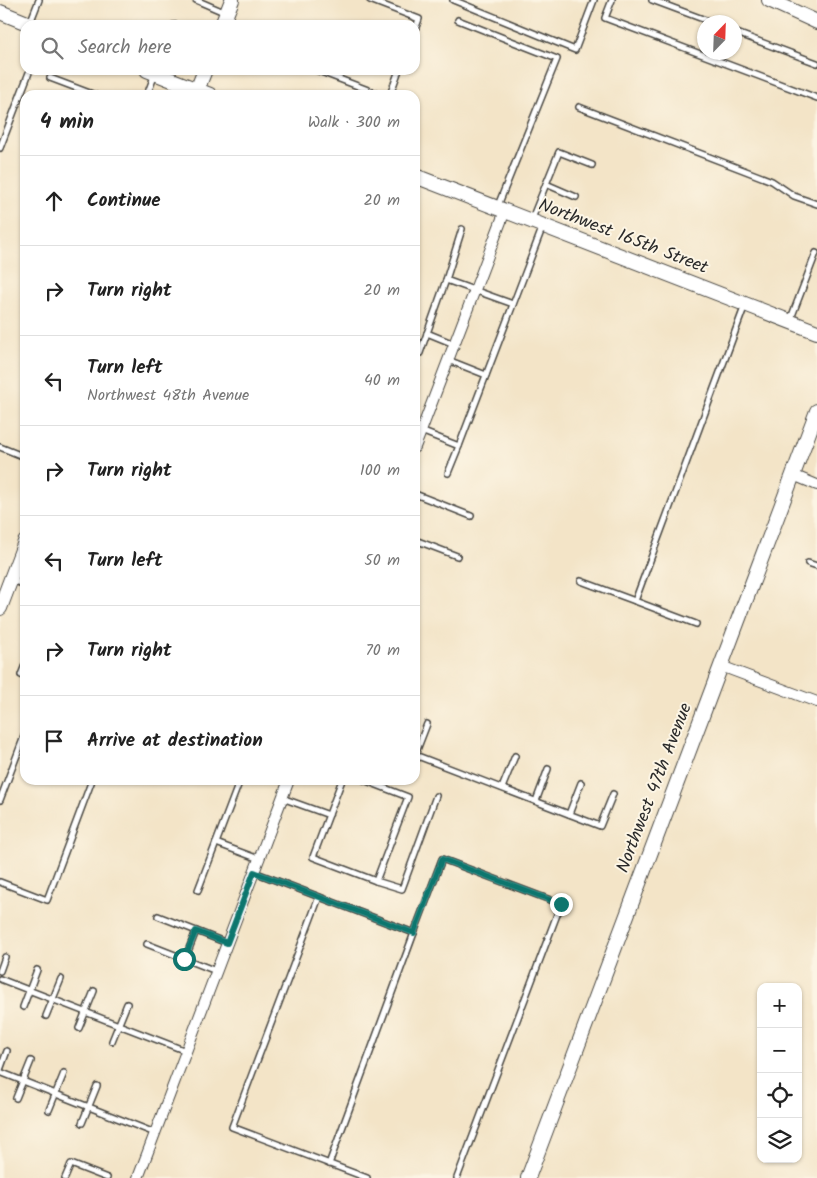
<!DOCTYPE html>
<html lang="en">
<head>
<meta charset="utf-8">
<style>
  :root { --surface:#fff; --page:#f6f6f6; --text:#222; --muted:#767676; --line:#e0e0e0 }
  body { margin:0; font-family:Kalam,sans-serif; background:var(--page); color:var(--text) }
  .controls { position:absolute; right:15px; bottom:15px; display:grid; overflow:hidden; border-radius:10px; box-shadow:0 1px 4px #0004 }
  .controls button { width:45px; height:45px; display:grid; place-items:center; padding:0; border:0; border-bottom:1px solid var(--line); background:var(--surface); color:var(--text); font:25px sans-serif }
  .compass { position:absolute; left:697px; top:15px; width:45px; height:45px; border-radius:50%; background:var(--surface); box-shadow:0 1px 4px #0004; rotate:23deg }
  .stop { position:absolute; width:15px; height:15px; margin:-11px; border:4px solid #0f766e; border-radius:50%; background:#fff }
  .stop.end { background:#0f766e; border-color:#fff; box-shadow:0 1px 5px #0008 }
  .list { margin:0; padding:0; list-style:none }
  h2 { display:flex; justify-content:space-between; align-items:center; height:65px; margin:0; padding:0 20px; font-size:21px }
  h2 small { font-size:16px; font-weight:400; color:var(--muted) }
  .list li { display:grid; grid-template-columns:32px 1fr auto; gap:15px; align-items:center; box-sizing:border-box; height:90px; padding:0 20px; border-top:1px solid var(--line) }
  .list b { display:block; font-size:19px; white-space:nowrap }
  .list p { margin:0; font-size:16px; white-space:nowrap; color:var(--muted) }
  .list em { font-size:16px; font-style:normal; color:var(--muted) }
  .icon { flex:none; width:28px; height:28px; fill:none; stroke:currentColor; stroke-width:2; stroke-linecap:round; stroke-linejoin:round }
  .map { position:relative; flex:none; width:817px; height:1178px; overflow:hidden }
  .search { position:absolute; background:var(--surface); box-shadow:0 1px 4px #0004; left:20px; top:20px; width:400px; height:55px; display:flex; align-items:center; gap:12px; box-sizing:border-box; padding:0 18px; border-radius:15px; color:var(--muted); font-size:19px }
  .panel { position:absolute; background:var(--surface); box-shadow:0 1px 4px #0004; left:20px; top:90px; width:400px; height:695px; border-radius:15px }
  .map>svg:first-child { display:block }
</style>
</head>
<body>
<div class="map">
<svg width="817" height="1178" viewBox="0 0 817 1178">
  <rect width="100%" height="100%" fill="#fcf5e5"/>
  <filter id="ink" filterUnits="userSpaceOnUse"><feTurbulence type="fractalNoise" baseFrequency=".02" numOctaves="2"/><feDisplacementMap in="SourceGraphic" scale="10" xChannelSelector="R" yChannelSelector="G"/><feConvolveMatrix kernelMatrix="1 2 1 2 8 2 1 2 1" color-interpolation-filters="sRGB"/></filter>
  <filter id="wash" filterUnits="userSpaceOnUse"><feTurbulence type="fractalNoise" baseFrequency=".0096" numOctaves="4" result="noise"/><feDisplacementMap in="SourceGraphic" scale="20" xChannelSelector="R" yChannelSelector="G"/><feGaussianBlur stdDeviation="1.12" result="paint"/><feColorMatrix in="noise" values="0 0 0 0 0 0 0 0 0 0 0 0 0 0 0 0 0 1.4 0 .05"/><feComposite in="paint" operator="in"/></filter>
  <g filter="url(#wash)">
    <rect width="100%" height="100%" fill="#f3e4c7"/>
  </g>
  <g filter="url(#ink)">
    <g fill="none" stroke-linecap="round" stroke-linejoin="round">
      <g stroke="#494742" stroke-width="8">
        <g id="lane">
          <polyline points="196,0 226,13"/>
          <polyline points="370,0 419,19 415,30"/>
          <polyline points="453,0 575,50 594,0"/>
          <polyline points="612,0 605,18 817,98"/>
          <polyline points="652,0 711,22"/>
          <polyline points="458,20 557,59 497,208"/>
          <polyline points="30,23 39,0"/>
          <polyline points="174,25 176,25"/>
          <polyline points="734,32 817,63"/>
          <polyline points="316,70 381,95"/>
          <polyline points="50,78 95,95"/>
          <polyline points="147,95 155,74"/>
          <polyline points="390,95 399,70"/>
          <polyline points="579,107 772,181 794,196 817,204"/>
          <polyline points="0,148 30,70"/>
          <polyline points="546,184 576,197"/>
          <polyline points="531,221 559,152 592,165"/>
          <polyline points="446,280 462,229"/>
          <polyline points="790,321 816,253"/>
          <polyline points="427,333 454,344"/>
          <polyline points="415,351 420,353 446,280 513,304"/>
          <polyline points="448,360 486,375"/>
          <polyline points="421,431 459,446 543,226"/>
          <polyline points="0,447 25,457"/>
          <polyline points="448,473 459,446"/>
          <polyline points="415,494 471,516"/>
          <polyline points="415,540 457,556"/>
          <polyline points="808,563 817,566"/>
          <polyline points="12,580 25,585"/>
          <polyline points="581,581 635,601"/>
          <polyline points="696,624 635,601 745,305"/>
          <polyline points="25,665 21,675 25,677"/>
          <polyline points="415,755 600,826 613,794"/>
          <polyline points="415,755 427,724"/>
          <polyline points="240,780 216,843 259,859"/>
          <polyline points="342,780 313,857 376,881 408,797 364,780"/>
          <polyline points="502,788 515,756"/>
          <polyline points="282,798 329,815"/>
          <polyline points="0,800 25,734"/>
          <polyline points="536,801 548,769"/>
          <polyline points="569,814 581,783"/>
          <polyline points="254,872 414,933 442,859 561,904 457,1178"/>
          <polyline points="376,881 402,889 436,796"/>
          <polyline points="0,882 47,900 92,780"/>
          <polyline points="198,890 216,843"/>
          <polyline points="319,897 232,1127 367,1178"/>
          <polyline points="158,916 227,943"/>
          <polyline points="147,944 216,971"/>
          <polyline points="185,959 196,931"/>
          <polyline points="0,971 5,957"/>
          <polyline points="0,979 186,1051"/>
          <polyline points="23,1007 37,970"/>
          <polyline points="46,1016 61,979"/>
          <polyline points="79,1028 94,991"/>
          <polyline points="112,1041 127,1004"/>
          <polyline points="0,1070 7,1051"/>
          <polyline points="0,1072 155,1133"/>
          <polyline points="16,1098 31,1061"/>
          <polyline points="49,1110 64,1073"/>
          <polyline points="82,1123 97,1086"/>
          <polyline points="329,1164 414,933"/>
          <polyline points="65,1178 71,1164 107,1178"/>
        </g>
      </g>
      <g stroke="#494742" stroke-width="12">
        <g id="street">
          <polyline points="415,447 505,211"/>
          <polyline points="793,475 817,485"/>
          <polyline points="721,666 817,702"/>
          <polyline points="138,1178 289,780"/>
        </g>
      </g>
      <g stroke="#494742" stroke-width="16">
        <g id="secondary">
          <polyline points="769,0 817,22"/>
          <polyline points="0,12 32,25"/>
          <polyline points="222,25 232,0"/>
          <polyline points="147,70 210,95"/>
          <polyline points="195,95 205,70"/>
          <polyline points="415,176 817,332"/>
          <polyline points="0,608 25,542"/>
          <polyline points="528,1178 817,411"/>
        </g>
      </g>
      <use href="#lane" stroke="#fff" stroke-width="5"/>
      <use href="#street" stroke="#fff" stroke-width="10"/>
      <use href="#secondary" stroke="#fff" stroke-width="14"/>
    </g>
  </g>
  <g fill="none" stroke-linecap="round" stroke-linejoin="round" filter="url(#ink)">
    <polyline stroke="#0f766e" stroke-width="6" points="184,959 196,931 227,943 254,872 414,933 442,859 561,904"/>
  </g>
  <g text-anchor="middle" dominant-baseline="central" stroke-width="4" stroke-linejoin="round" paint-order="stroke">
    <g font-size="18" fill="#2b2b2b" stroke="#fcf5e5">
      <text transform="translate(623 237) rotate(21)">Northwest 165th Street</text>
      <text transform="translate(655 788) rotate(-69)">Northwest 47th Avenue</text>
    </g>
  </g>
</svg>
<div class="controls">
<button>+</button>
<button>−</button>
<button><svg class="icon" aria-label="locate" viewBox="0 0 24 24"><circle cx="12" cy="12" r="6"/><path d="M12 2v4M12 18v4M2 12h4M18 12h4"/></svg></button>
<button><svg class="icon" aria-label="layers" viewBox="0 0 24 24"><path d="M12 4l9 5-9 5-9-5zM3 14l9 5 9-5"/></svg></button>
</div>
<svg class="compass" viewBox="-18 -18 36 36"><path d="M0-13l5 13h-10z" fill="#e53935"/><path d="M0 13l5-13h-10z" fill="#767676"/></svg>
<div class="stop" style="left:184px;top:959px"></div>
<div class="stop end" style="left:561px;top:904px"></div>
<div class="search"><svg class="icon" aria-label="search" viewBox="0 0 24 24"><circle cx="10" cy="10" r="6"/><path d="M15 15l6 6"/></svg>Search here</div>
<section class="panel">
<h2>4 min<small>Walk · 300 m</small></h2>
<ul class="list">
<li><svg class="icon" aria-label="ahead" viewBox="0 0 24 24"><path d="M12 20V5M6 11l6-6 6 6"/></svg><div><b>Continue</b></div><em>20 m</em></li>
<li><svg class="icon" aria-label="right" viewBox="0 0 24 24"><path d="M7 20v-9h11M14 6l5 5-5 5"/></svg><div><b>Turn right</b></div><em>20 m</em></li>
<li><svg class="icon" aria-label="left" viewBox="0 0 24 24"><path d="M17 20v-9H6M10 6l-5 5 5 5"/></svg><div><b>Turn left</b><p>Northwest 48th Avenue</p></div><em>40 m</em></li>
<li><svg class="icon" aria-label="right" viewBox="0 0 24 24"><path d="M7 20v-9h11M14 6l5 5-5 5"/></svg><div><b>Turn right</b></div><em>100 m</em></li>
<li><svg class="icon" aria-label="left" viewBox="0 0 24 24"><path d="M17 20v-9H6M10 6l-5 5 5 5"/></svg><div><b>Turn left</b></div><em>50 m</em></li>
<li><svg class="icon" aria-label="right" viewBox="0 0 24 24"><path d="M7 20v-9h11M14 6l5 5-5 5"/></svg><div><b>Turn right</b></div><em>70 m</em></li>
<li><svg class="icon" aria-label="arrive" viewBox="0 0 24 24"><path d="M6 21V4h12l-3 4 3 4H6"/></svg><div><b>Arrive at destination</b></div></li>
</ul>
</section>
</div>
</body>
</html>
